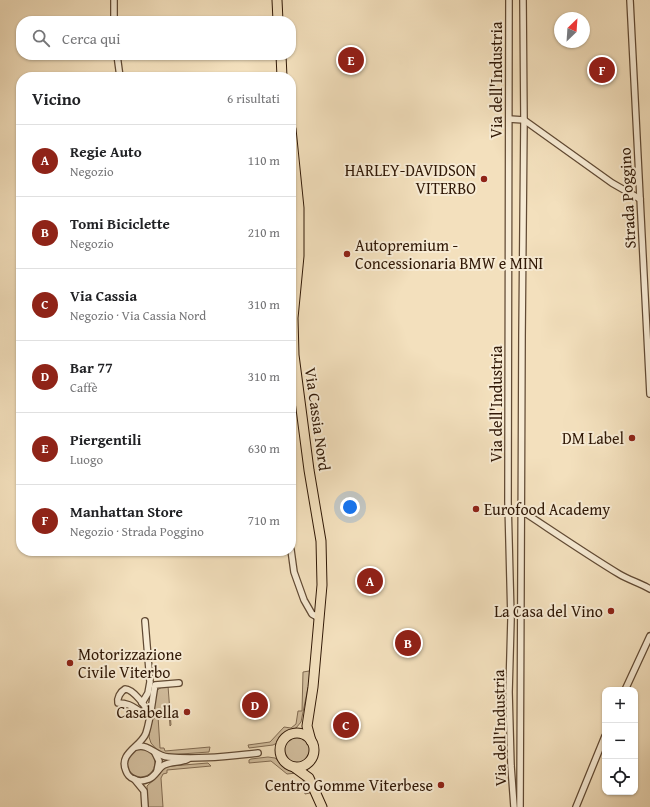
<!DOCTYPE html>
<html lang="it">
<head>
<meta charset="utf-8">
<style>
  :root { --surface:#fff; --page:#f2f2f2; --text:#202124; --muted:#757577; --line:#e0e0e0; --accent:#8f2418 }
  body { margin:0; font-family:"Gentium Book Plus",serif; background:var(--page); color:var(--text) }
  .controls { position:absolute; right:12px; bottom:12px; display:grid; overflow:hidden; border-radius:8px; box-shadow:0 1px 3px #0004 }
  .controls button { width:36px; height:36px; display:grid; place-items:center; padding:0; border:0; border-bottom:1px solid var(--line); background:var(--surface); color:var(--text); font:20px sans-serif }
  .compass { position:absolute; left:554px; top:12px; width:36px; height:36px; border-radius:50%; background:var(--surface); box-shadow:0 1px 3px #0004; rotate:25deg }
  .you { position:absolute; left:350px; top:507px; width:14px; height:14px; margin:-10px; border:3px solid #fff; border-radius:50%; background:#1a73e8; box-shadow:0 0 0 6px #1a73e833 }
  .badge { display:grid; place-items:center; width:26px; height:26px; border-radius:50%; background:var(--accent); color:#fff; font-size:13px; font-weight:700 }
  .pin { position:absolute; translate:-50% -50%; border:2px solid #fff; box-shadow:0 1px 4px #0006 }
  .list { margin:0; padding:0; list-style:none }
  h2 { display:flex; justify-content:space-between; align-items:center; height:52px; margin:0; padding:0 16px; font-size:17px }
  h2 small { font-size:13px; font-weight:400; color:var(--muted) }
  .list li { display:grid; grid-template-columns:26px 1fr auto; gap:12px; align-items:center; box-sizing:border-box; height:72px; padding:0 16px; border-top:1px solid var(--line) }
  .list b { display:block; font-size:15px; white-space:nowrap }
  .list p { margin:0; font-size:13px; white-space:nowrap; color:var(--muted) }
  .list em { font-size:13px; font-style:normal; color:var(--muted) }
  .icon { flex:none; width:22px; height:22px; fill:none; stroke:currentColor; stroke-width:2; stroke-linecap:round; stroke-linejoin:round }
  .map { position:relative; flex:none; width:650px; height:807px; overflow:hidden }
  .search { position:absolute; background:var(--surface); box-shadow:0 1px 3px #0004; left:16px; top:16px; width:280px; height:44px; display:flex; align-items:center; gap:10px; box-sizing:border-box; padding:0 14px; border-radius:16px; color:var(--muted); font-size:15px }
  .panel { position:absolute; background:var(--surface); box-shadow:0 1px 3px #0004; left:16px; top:72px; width:280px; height:484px; border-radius:16px }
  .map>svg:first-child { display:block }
</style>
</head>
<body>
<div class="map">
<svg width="650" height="807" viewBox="0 0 650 807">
  <rect width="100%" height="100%" fill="#f3e0bd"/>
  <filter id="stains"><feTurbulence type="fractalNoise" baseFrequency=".005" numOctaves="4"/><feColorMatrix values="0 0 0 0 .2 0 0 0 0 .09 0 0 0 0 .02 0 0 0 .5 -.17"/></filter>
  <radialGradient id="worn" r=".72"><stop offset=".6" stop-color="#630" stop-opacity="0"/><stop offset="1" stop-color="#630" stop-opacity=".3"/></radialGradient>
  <g fill="#d2be9e" stroke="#816b52">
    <polygon points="309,671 311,673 301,722 296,728 284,733 277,743 273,745 249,748 248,745 270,742 284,727 291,728 296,724 298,711 302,711 303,672"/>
    <path d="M168,686L171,725L170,726L169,712L156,713L153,710C155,698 153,687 168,686Z"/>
    <polygon points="158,716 160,748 164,748 165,751 210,747 209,752 167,755 158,751 151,743 149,737 151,720"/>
    <circle cx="298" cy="750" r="14"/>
    <circle cx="141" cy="763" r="14"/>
    <polygon points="268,757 275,758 286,767 303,776 310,793 305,794 303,779 297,773 287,774 271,761 249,763 249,760 251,759"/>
    <polygon points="208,763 211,766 167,770 167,773 163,774 161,778 163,807 148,807 147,786 159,775 163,768 171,766"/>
  </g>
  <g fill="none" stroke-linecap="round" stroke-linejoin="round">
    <g stroke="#614a34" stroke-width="8">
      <g id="minor">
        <polyline points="114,0 114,21"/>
        <polyline points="509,0 508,502 511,619 509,692 511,766 514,807"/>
        <polyline points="630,0 650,394"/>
        <polyline points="117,55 120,77"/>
        <polyline points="509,119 524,120 612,183 640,199"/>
        <path d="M522,511C554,532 586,554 619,574C629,580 640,583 650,589"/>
        <polyline points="291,550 294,572 304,600 312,614 319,618"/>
        <path d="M179,683L155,685C152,700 151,718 146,733C141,747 118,753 126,771C127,774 130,778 134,779C138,782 144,781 149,779C156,776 158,768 164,765C172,761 181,763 188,759"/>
        <path d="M125,689C133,689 147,707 149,715C136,712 134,703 118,703C117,698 120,692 125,689Z"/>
        <polyline points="625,690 650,636"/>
        <polyline points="142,703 148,693 150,682 145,621"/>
        <path d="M136,747C149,743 155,756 168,757C198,760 228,756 258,753"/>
        <polyline points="155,753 159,761 157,771"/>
        <polyline points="135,780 144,791 145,807"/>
        <polyline points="520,807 522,336 524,120 523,0"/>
        <polyline points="576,807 605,736"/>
      </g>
    </g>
    <g stroke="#301806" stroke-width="11">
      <g id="primary">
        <polyline points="277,0 278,21"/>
        <polyline points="281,55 282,77"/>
        <polyline points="291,129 299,208 299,256 293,318 294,355 309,470 321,541 322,585 313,687 307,726 311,741"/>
        <circle cx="297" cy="750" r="17"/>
        <polyline points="294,767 309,778 322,807"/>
      </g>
    </g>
    <use href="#minor" stroke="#f7ebd4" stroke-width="5.5"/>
    <use href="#primary" stroke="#f3e0bd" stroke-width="9"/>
  </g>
  <g fill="#8f2418" stroke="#f7ebd4" stroke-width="1.5">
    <circle cx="484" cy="179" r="4"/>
    <circle cx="347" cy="254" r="4"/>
    <circle cx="632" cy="438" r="4"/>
    <circle cx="476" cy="509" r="4"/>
    <circle cx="611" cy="611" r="4"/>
    <circle cx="70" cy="663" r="4"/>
    <circle cx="187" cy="712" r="4"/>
    <circle cx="441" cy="785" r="4"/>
  </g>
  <g text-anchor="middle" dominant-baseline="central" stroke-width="4" stroke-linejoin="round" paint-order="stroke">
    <g font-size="16" fill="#301806" stroke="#f7ebd4">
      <text transform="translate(496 80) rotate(-90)">Via dell'Industria</text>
      <text transform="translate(627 198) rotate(-93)">Strada Poggino</text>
      <text transform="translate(496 404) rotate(-90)">Via dell'Industria</text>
      <text transform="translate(318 419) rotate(82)">Via Cassia Nord</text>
      <text transform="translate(499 728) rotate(-91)">Via dell'Industria</text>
    </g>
    <g font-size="16" fill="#301806" stroke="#f7ebd4" text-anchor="end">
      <text x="476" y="170">HARLEY-DAVIDSON<tspan x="476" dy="18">VITERBO</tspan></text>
      <text x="355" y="245" text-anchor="start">Autopremium -<tspan x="355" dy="18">Concessionaria BMW e MINI</tspan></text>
      <text x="624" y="438">DM Label</text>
      <text x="484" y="509" text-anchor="start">Eurofood Academy</text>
      <text x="603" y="611">La Casa del Vino</text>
      <text x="78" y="654" text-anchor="start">Motorizzazione<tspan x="78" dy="18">Civile Viterbo</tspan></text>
      <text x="179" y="712">Casabella</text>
      <text x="433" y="785">Centro Gomme Viterbese</text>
    </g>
  </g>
  <rect width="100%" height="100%" filter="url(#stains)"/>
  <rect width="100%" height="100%" fill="url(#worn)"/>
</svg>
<div class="controls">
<button>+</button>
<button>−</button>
<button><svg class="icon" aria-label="locate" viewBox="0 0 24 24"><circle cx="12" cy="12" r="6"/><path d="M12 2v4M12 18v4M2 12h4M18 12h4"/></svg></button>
</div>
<svg class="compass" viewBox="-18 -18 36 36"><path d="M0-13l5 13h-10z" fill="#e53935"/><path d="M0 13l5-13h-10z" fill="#757577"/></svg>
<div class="you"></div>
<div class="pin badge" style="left:370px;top:581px">A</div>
<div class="pin badge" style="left:408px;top:643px">B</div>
<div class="pin badge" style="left:346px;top:725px">C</div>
<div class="pin badge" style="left:255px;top:705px">D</div>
<div class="pin badge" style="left:351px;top:60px">E</div>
<div class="pin badge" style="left:602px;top:70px">F</div>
<div class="search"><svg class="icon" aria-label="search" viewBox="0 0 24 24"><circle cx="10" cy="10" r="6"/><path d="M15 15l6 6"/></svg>Cerca qui</div>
<section class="panel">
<h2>Vicino<small>6 risultati</small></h2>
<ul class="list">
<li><span class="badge">A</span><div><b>Regie Auto</b><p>Negozio</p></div><em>110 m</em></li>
<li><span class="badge">B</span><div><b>Tomi Biciclette</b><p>Negozio</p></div><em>210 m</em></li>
<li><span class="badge">C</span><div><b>Via Cassia</b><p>Negozio · Via Cassia Nord</p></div><em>310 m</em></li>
<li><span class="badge">D</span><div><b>Bar 77</b><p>Caffè</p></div><em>310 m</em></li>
<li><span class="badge">E</span><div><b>Piergentili</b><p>Luogo</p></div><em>630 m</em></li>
<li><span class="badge">F</span><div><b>Manhattan Store</b><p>Negozio · Strada Poggino</p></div><em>710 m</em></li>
</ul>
</section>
</div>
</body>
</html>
